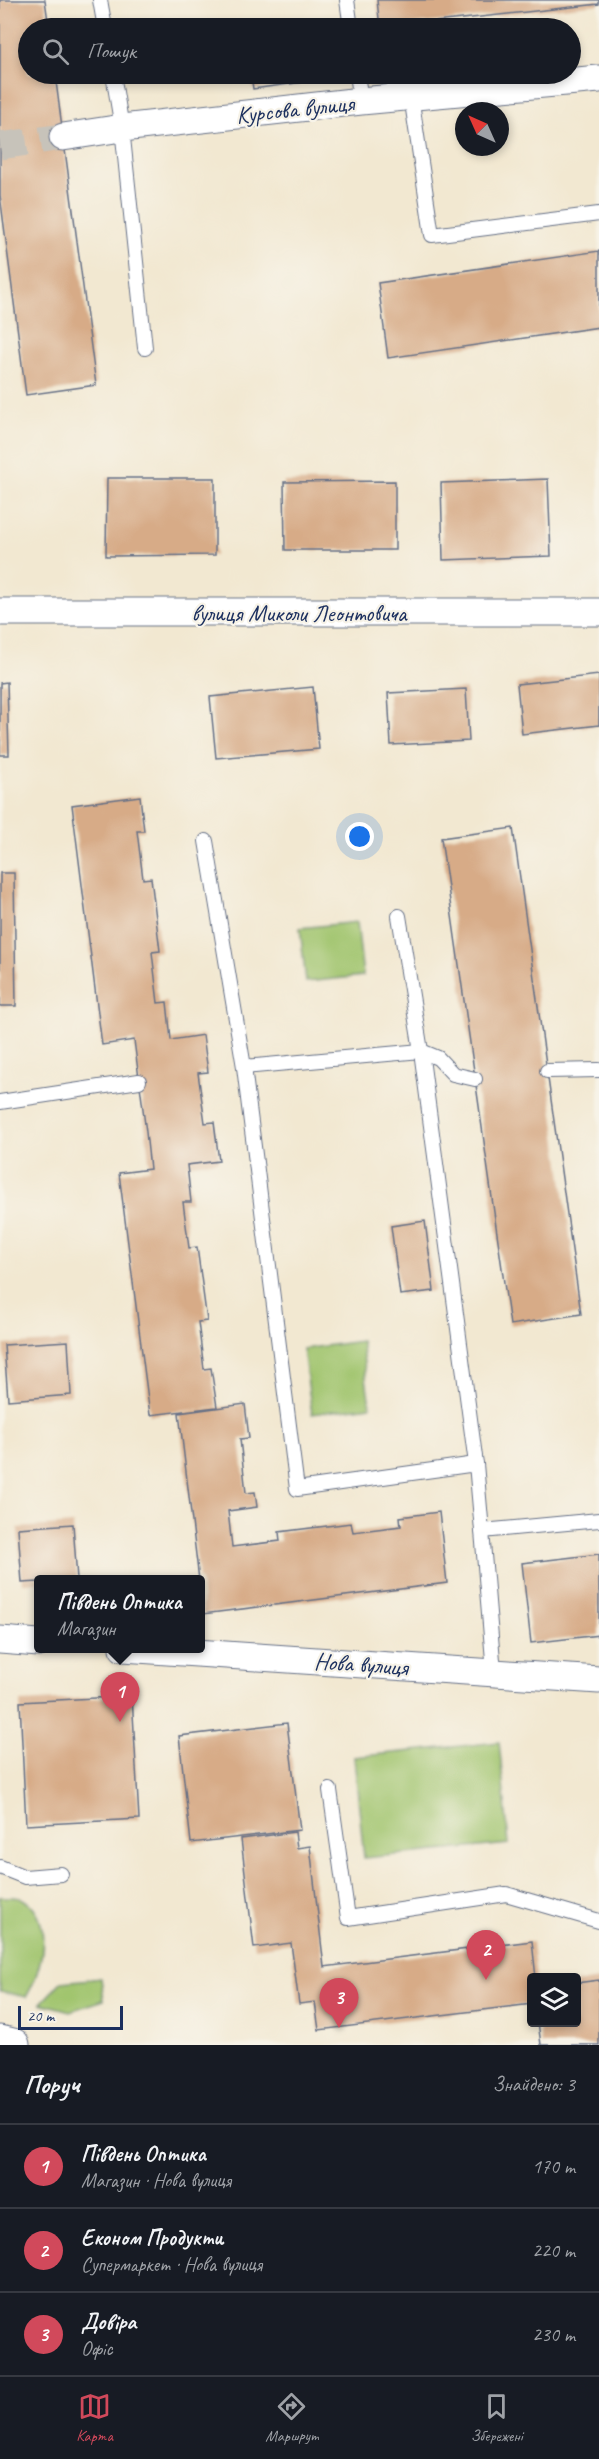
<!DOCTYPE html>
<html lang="uk">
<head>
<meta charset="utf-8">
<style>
  :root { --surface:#171b24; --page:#20242c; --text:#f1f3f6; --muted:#9ea1a6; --line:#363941; --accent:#d1495b }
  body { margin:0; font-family:Caveat,sans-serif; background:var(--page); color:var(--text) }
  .controls { position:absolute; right:18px; bottom:18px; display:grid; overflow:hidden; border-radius:6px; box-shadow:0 3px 9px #0003 }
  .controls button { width:54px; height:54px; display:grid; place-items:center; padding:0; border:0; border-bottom:2px solid var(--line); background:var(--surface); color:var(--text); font:30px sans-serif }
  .compass { position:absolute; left:455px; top:102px; width:54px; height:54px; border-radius:50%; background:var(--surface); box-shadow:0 3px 9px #0003; rotate:315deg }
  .scale { position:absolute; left:18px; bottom:15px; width:105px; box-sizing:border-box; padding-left:6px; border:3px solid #1b2f5e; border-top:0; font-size:16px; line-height:21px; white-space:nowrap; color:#1b2f5e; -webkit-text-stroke:4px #f7f3e8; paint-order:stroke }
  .you { position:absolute; left:360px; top:837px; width:21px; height:21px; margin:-15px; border:4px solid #fff; border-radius:50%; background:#1a73e8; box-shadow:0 0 0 9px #1a73e833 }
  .badge { display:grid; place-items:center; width:39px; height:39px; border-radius:50%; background:var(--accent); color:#fff; font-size:20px; font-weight:700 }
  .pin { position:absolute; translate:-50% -50px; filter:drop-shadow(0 2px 3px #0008) }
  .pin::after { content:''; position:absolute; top:32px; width:21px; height:18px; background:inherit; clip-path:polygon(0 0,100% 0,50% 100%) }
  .popup { position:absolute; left:34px; top:1575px; width:171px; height:78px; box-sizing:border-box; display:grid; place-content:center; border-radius:6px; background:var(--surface); filter:drop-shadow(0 2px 4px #0005); font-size:20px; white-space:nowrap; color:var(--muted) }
  .popup b { font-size:22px; color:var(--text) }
  .popup::after { content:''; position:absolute; left:50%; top:100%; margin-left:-12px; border:12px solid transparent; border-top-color:var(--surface) }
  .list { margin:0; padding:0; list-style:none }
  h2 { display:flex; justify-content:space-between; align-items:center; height:78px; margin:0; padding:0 24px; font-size:26px }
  h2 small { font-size:20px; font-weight:400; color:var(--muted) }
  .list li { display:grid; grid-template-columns:39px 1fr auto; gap:18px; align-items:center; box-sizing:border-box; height:84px; padding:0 24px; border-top:2px solid var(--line) }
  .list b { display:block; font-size:22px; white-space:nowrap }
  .list p { margin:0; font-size:20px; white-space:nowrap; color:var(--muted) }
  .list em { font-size:20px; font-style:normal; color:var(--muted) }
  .icon { flex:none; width:33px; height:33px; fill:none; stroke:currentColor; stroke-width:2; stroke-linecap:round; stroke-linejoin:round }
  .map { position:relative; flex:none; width:599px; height:2045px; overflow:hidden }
  .search { position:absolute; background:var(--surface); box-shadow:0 3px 9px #0003; left:18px; right:18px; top:18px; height:66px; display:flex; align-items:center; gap:15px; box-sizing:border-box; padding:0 21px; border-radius:33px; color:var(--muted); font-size:22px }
  .sheet { height:330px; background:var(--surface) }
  nav { display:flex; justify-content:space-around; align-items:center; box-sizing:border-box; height:84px; border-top:2px solid var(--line); background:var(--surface); font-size:16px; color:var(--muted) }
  nav a { display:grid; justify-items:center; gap:3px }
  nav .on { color:var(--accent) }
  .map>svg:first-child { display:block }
</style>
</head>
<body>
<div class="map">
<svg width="599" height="2045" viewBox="0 0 599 2045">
  <rect width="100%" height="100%" fill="#f7f3e8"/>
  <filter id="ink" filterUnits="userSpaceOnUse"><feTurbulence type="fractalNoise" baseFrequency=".0167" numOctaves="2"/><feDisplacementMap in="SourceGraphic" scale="12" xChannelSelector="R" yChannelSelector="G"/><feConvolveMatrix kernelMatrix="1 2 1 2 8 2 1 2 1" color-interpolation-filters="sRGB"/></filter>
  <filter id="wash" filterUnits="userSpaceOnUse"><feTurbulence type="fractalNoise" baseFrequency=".008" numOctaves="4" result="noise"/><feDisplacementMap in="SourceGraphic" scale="24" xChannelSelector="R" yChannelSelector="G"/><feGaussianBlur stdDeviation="1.35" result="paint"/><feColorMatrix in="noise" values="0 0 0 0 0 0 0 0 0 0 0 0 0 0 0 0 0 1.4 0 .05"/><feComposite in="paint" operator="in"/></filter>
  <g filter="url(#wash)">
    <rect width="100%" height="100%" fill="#f2e8d1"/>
    <g fill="#a1c56e" stroke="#5e7a66" stroke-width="1.5">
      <polygon points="357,922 363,976 306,982 300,928"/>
      <polygon points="361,1341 370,1406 312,1414 303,1349"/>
      <polygon points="499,1742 509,1844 364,1858 354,1757"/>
      <path d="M0,1897C7,1897 17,1896 23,1899C55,1918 42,1971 26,1997L0,1991Z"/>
      <polygon points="101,1978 104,2000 70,2011 41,2003 61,1982"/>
    </g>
    <g id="blocks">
      <g fill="#d7ab87">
        <polygon points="0,0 45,0 49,28 28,28 28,74 55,74 96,385 26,395 0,195"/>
        <polygon points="377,0 599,0 599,4 380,28"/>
        <polygon points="310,19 311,28 249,28 249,27"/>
        <polygon points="251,74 317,74 318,80 253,89"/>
        <polygon points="599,251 599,327 388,358 378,283"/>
        <polygon points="107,478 215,478 215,555 106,556"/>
        <polygon points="548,479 551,556 443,560 441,483"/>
        <polygon points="395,481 395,550 285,550 284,482"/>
        <polygon points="599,675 599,725 522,734 517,684"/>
        <polygon points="7,682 9,755 0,755 0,683"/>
        <polygon points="313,687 319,749 216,758 210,697"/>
        <polygon points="466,689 469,741 391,745 388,693"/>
        <polygon points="140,796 144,831 137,831 143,879 151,878 160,951 152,952 158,1003 167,1002 171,1040 203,1035 208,1072 198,1073 205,1123 214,1122 219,1161 187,1165 191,1202 183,1202 189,1248 197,1247 207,1321 198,1322 204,1369 211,1368 217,1407 150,1415 119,1173 150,1169 146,1132 134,1040 102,1045 72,805"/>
        <polygon points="513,828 581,1314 510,1325 441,838"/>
        <polygon points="0,873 14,873 16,1006 0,1006"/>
        <polygon points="425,1221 434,1291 400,1295 391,1226"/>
        <polygon points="68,1341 71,1395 8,1400 4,1345"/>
        <polygon points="245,1404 249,1438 240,1439 246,1493 255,1492 257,1507 228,1511 232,1547 280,1541 279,1532 351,1523 353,1532 401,1526 400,1517 439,1512 447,1583 203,1614 201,1580 199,1580 179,1413"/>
        <polygon points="73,1524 77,1579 39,1580 39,1582 22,1583 18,1528"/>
        <polygon points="599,1554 599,1635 531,1643 522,1563"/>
        <polygon points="132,1696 139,1819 26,1825 20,1702"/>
        <polygon points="287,1723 300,1830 191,1843 179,1736"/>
        <polygon points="295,1832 297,1848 310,1846 324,1967 532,1941 536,1978 532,1978 532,2004 319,2030 315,2002 299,2004 291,1943 254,1948 241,1839"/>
        <polygon points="599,1980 599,2045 541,2045 538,2022 576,2022 576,1983"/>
      </g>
    </g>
  </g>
  <g filter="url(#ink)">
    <use href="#blocks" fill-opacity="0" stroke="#667086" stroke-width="1.5"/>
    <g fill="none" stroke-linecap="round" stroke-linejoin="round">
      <polyline stroke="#c7c3ba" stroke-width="27" stroke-dasharray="27 14" stroke-linecap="butt" points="0,146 63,137"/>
      <g stroke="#667086" stroke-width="16">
        <g id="service">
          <polyline points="100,0 105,28"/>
          <polyline points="347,0 351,28"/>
          <polyline points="113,74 122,128 145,348"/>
          <polyline points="357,74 361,101"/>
          <polyline points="411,96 432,235 599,214"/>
          <polyline points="206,841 244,1067 297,1489 476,1464 482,1531 599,1520"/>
          <polyline points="399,916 421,1051 476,1464"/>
          <polyline points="244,1067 421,1051 438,1058 453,1074 475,1079"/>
          <polyline points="547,1071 599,1070"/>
          <polyline points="0,1102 139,1081"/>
          <polyline points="482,1531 494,1672"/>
          <polyline points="330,1790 348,1918 506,1894 599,1921"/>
          <polyline points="0,1867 25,1877 61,1874"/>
        </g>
      </g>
      <g stroke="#667086" stroke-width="29">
        <g id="minor">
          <polyline points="63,137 122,128 361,101 599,79"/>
          <polyline points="0,612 599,612"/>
          <polyline points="0,1640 39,1643"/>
          <polyline points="123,1648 599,1680"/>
        </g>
      </g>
      <g stroke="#667086" stroke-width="35">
        <polyline id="secondary" points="0,2042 13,2045"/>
      </g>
      <use href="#service" stroke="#fff" stroke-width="14"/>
      <use href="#minor" stroke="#fff" stroke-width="27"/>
      <use href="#secondary" stroke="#fff" stroke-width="33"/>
    </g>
  </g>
  <g text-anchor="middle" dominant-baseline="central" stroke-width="4.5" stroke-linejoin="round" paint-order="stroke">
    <g font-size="24" fill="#1b2f5e" stroke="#f7f3e8">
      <text transform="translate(295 109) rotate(-6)">Курсова вулиця</text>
      <text x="299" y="613">вулиця Миколи Леонтовича</text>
      <text transform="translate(361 1664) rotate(4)">Нова вулиця</text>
    </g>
  </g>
</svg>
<div class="controls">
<button><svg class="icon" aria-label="layers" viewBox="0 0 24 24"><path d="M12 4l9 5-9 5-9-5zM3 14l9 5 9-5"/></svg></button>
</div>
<svg class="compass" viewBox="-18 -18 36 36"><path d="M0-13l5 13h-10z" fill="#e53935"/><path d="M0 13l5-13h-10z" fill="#9ea1a6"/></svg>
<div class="scale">20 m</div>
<div class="you"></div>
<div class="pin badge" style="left:120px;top:1722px">1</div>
<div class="popup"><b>Південь Оптика</b>Магазин</div>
<div class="pin badge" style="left:486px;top:1980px">2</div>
<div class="pin badge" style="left:339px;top:2028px">3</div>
<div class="search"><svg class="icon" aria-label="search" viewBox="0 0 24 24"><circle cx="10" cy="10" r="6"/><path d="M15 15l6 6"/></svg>Пошук</div>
</div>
<section class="sheet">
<h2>Поруч<small>Знайдено: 3</small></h2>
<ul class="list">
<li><span class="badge">1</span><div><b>Південь Оптика</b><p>Магазин · Нова вулиця</p></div><em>170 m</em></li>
<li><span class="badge">2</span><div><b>Економ Продукти</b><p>Супермаркет · Нова вулиця</p></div><em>220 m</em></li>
<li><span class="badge">3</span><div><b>Довіра</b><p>Офіс</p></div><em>230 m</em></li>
</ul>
</section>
<nav>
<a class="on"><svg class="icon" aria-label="map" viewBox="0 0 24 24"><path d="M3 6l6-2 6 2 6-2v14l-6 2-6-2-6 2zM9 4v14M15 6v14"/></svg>Карта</a>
<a><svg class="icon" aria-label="directions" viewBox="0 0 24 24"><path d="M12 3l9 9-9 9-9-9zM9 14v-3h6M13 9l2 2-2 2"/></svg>Маршрут</a>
<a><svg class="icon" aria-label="saved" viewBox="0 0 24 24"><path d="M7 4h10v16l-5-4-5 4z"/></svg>Збережені</a>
</nav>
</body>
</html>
